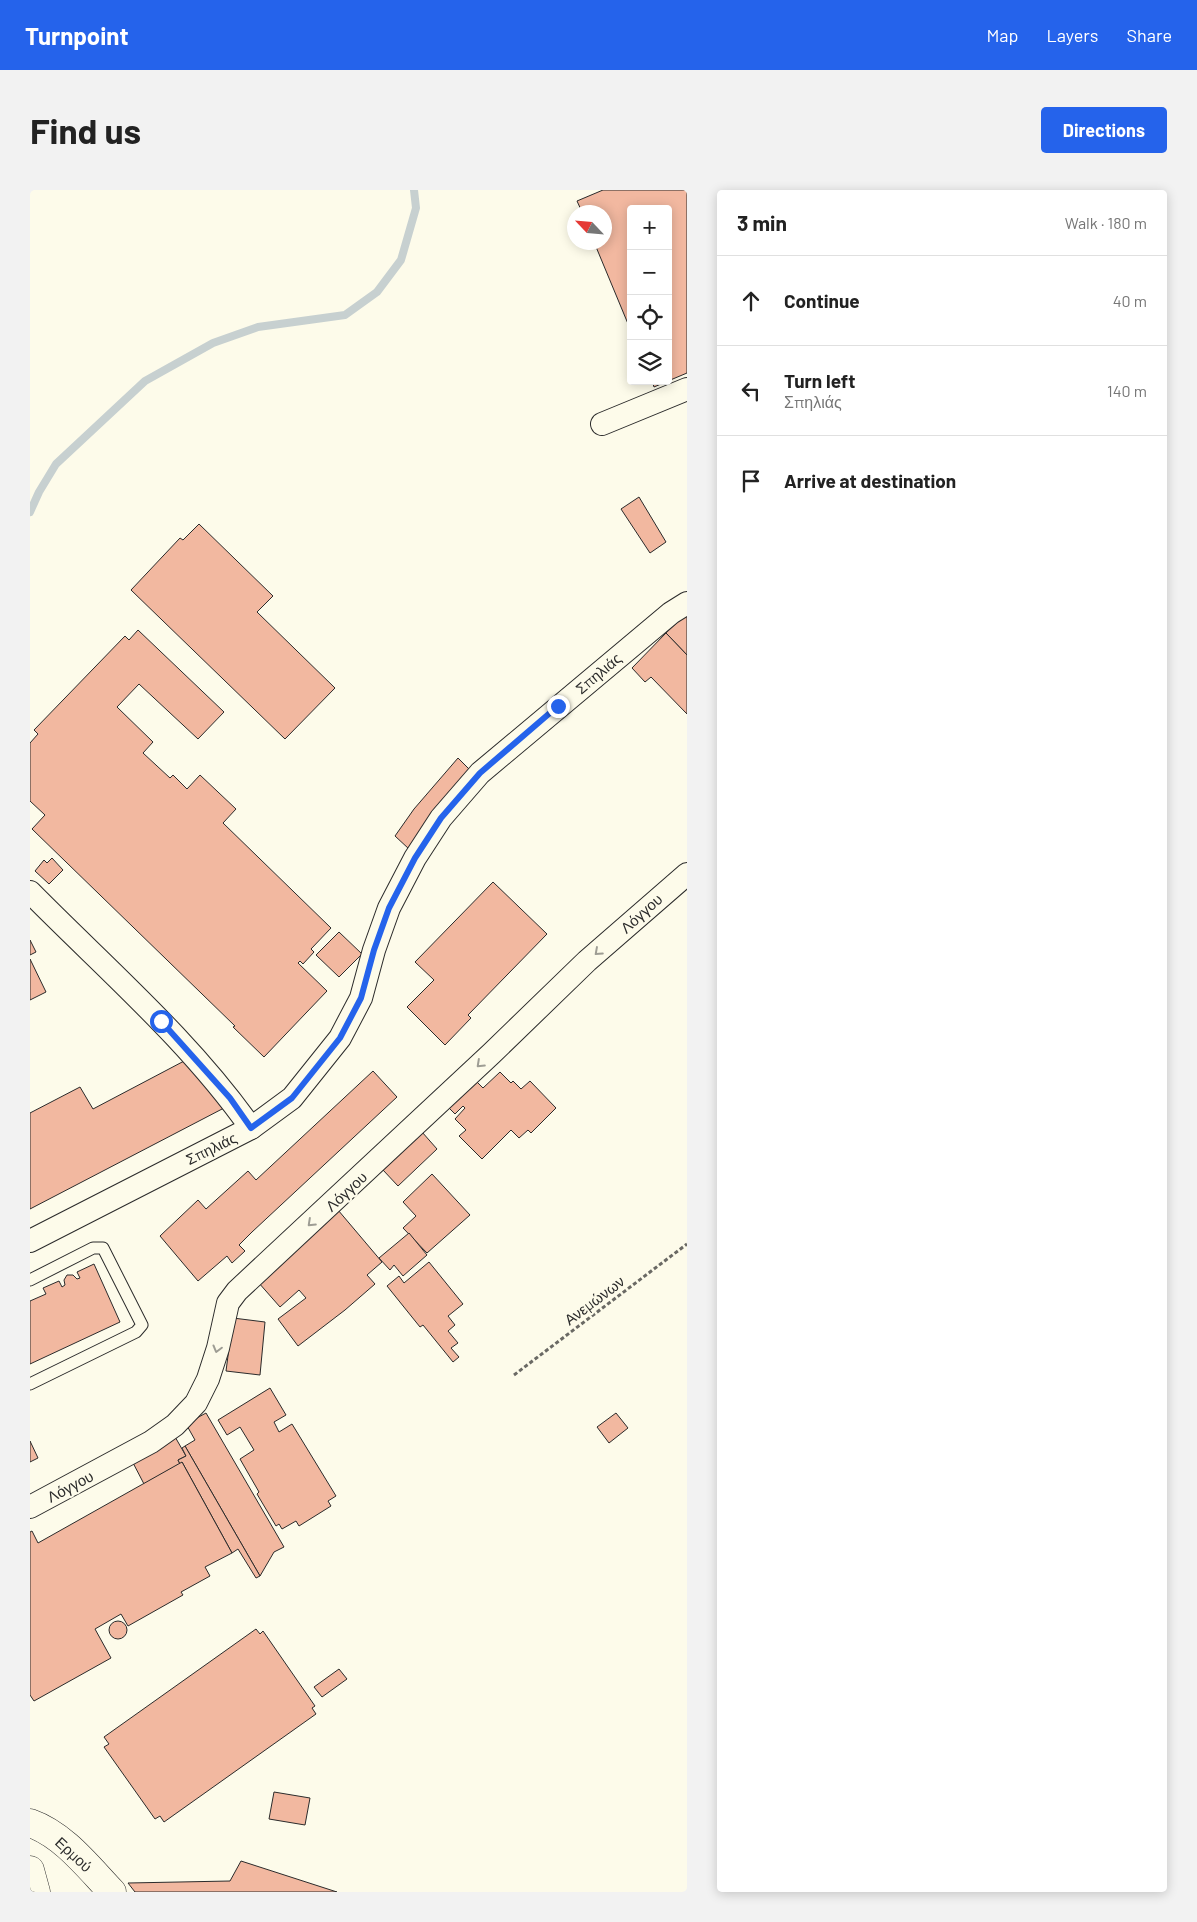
<!DOCTYPE html>
<html lang="en">
<head>
<meta charset="utf-8">
<style>
  :root { --surface:#fff; --page:#f2f2f2; --text:#222; --muted:#767676; --line:#e0e0e0; --accent:#2563eb }
  body { margin:0; font-family:Barlow,sans-serif; background:var(--page); color:var(--text) }
  .controls { position:absolute; right:15px; top:15px; display:grid; overflow:hidden; border-radius:5px; box-shadow:0 2px 12px #0003 }
  .controls button { width:45px; height:45px; display:grid; place-items:center; padding:0; border:0; border-bottom:1px solid var(--line); background:var(--surface); color:var(--text); font:25px sans-serif }
  .compass { position:absolute; left:537px; top:15px; width:45px; height:45px; border-radius:50%; background:var(--surface); box-shadow:0 2px 12px #0003; rotate:296deg }
  .stop { position:absolute; width:15px; height:15px; margin:-11px; border:4px solid #2563eb; border-radius:50%; background:#fff }
  .stop.end { background:#2563eb; border-color:#fff; box-shadow:0 1px 5px #0008 }
  .list { margin:0; padding:0; list-style:none }
  h2 { display:flex; justify-content:space-between; align-items:center; height:65px; margin:0; padding:0 20px; font-size:21px }
  h2 small { font-size:16px; font-weight:400; color:var(--muted) }
  .list li { display:grid; grid-template-columns:32px 1fr auto; gap:15px; align-items:center; box-sizing:border-box; height:90px; padding:0 20px; border-top:1px solid var(--line) }
  .list b { display:block; font-size:19px; white-space:nowrap }
  .list p { margin:0; font-size:16px; white-space:nowrap; color:var(--muted) }
  .list em { font-size:16px; font-style:normal; color:var(--muted) }
  .icon { flex:none; width:28px; height:28px; fill:none; stroke:currentColor; stroke-width:2; stroke-linecap:round; stroke-linejoin:round }
  .map { position:relative; flex:none; width:657px; height:1702px; overflow:hidden; border-radius:5px }
  header { display:flex; align-items:center; gap:30px; box-sizing:border-box; height:70px; padding:0 25px; background:var(--accent); color:#fff }
  header strong { font-size:24px }
  nav { display:flex; gap:28px; margin-inline-start:auto; font-size:18px }
  .intro { display:flex; align-items:center; justify-content:space-between; box-sizing:border-box; height:120px; padding:0 30px }
  h1 { margin:0; font-size:35px }
  .button { padding:12px 22px; border-radius:5px; background:var(--accent); color:#fff; font-size:18px; font-weight:700 }
  main { display:flex; gap:30px; padding:0 30px }
  aside { flex:1; background:var(--surface); border-radius:5px; box-shadow:0 2px 12px #0003 }
  .map>svg:first-child { display:block }
</style>
</head>
<body>
<header>
<strong>Turnpoint</strong>
<nav><a>Map</a><a>Layers</a><a>Share</a></nav>
</header>
<div class="intro"><h1>Find us</h1><a class="button">Directions</a></div>
<main>
<div class="map">
<svg width="657" height="1702" viewBox="0 0 657 1702">
  <rect width="100%" height="100%" fill="#fdfbea"/>
  <g fill="none" stroke-linecap="round" stroke-linejoin="round">
    <polyline stroke="#c7d0d0" stroke-width="8" points="0,322 9,302 26,274 115,191 183,153 228,137 315,125 347,102 371,70 386,18 384,0"/>
  </g>
  <g fill="#f2b8a0" stroke="#2b2b2b">
    <polygon points="573,0 657,0 657,183 638,191 638,19 601,19 601,141 564,52 574,52 574,22 552,22 547,11"/>
    <polygon points="622,191 638,191 624,197"/>
    <polygon points="609,307 636,352 620,363 591,319"/>
    <polygon points="169,334 243,406 227,422 305,498 255,549 101,400 150,348 153,350"/>
    <polygon points="657,423 657,465 636,443"/>
    <polygon points="108,440 194,522 168,549 109,494 87,517 123,552 113,563 140,588 143,585 157,599 170,585 206,619 193,633 301,738 281,759 284,762 273,774 270,771 268,773 297,801 234,867 203,837 205,836 2,639 15,625 0,611 0,553 8,544 4,540 95,446 99,450"/>
    <polygon points="636,443 657,465 657,524 621,487 615,492 602,478"/>
    <polygon points="428,568 441,581 379,659 365,646 384,619"/>
    <polygon points="22,668 33,680 19,694 5,681 14,670 17,673"/>
    <polygon points="463,692 517,744 438,825 441,828 415,855 377,817 404,790 385,772"/>
    <polygon points="309,742 332,764 309,787 286,765"/>
    <polygon points="0,750 6,762 0,765"/>
    <polygon points="0,769 16,802 0,810"/>
    <polygon points="156,870 194,918 0,1019 0,923 50,897 63,919"/>
    <polygon points="343,881 367,907 222,1042 209,1055 215,1061 202,1073 197,1066 168,1091 130,1046 168,1010 176,1019 218,981 226,990"/>
    <polygon points="470,882 481,893 483,891 491,899 500,891 526,918 501,943 498,940 489,948 481,940 452,969 429,946 436,940 425,929 435,918 433,916 425,924 418,917 446,891 453,898"/>
    <polygon points="392,942 407,959 368,996 353,980"/>
    <polygon points="402,984 440,1025 397,1063 373,1038 386,1026 373,1012"/>
    <polygon points="308,1020 352,1072 337,1085 345,1094 315,1120 268,1156 248,1129 276,1108 269,1100 250,1117 228,1092"/>
    <polygon points="379,1043 397,1065 373,1086 364,1075 360,1080 349,1068"/>
    <polygon points="399,1072 433,1114 418,1126 425,1135 418,1141 428,1153 421,1158 429,1167 423,1172 393,1135 390,1137 357,1096 369,1086 374,1093"/>
    <polygon points="64,1074 90,1132 0,1174 0,1111 16,1104 13,1098 29,1091 32,1097 35,1095 34,1090 37,1085 43,1085 47,1089 50,1088 47,1082"/>
    <polygon points="203,1128 235,1132 230,1185 196,1181"/>
    <polygon points="240,1198 256,1225 244,1232 249,1242 262,1234 306,1306 298,1311 301,1316 269,1336 266,1331 252,1339 249,1334 246,1336 227,1304 229,1302 210,1269 224,1260 210,1237 197,1245 188,1230"/>
    <polygon points="176,1223 254,1357 244,1362 230,1386 155,1256 165,1250 156,1234"/>
    <polygon points="586,1223 598,1238 579,1253 567,1237"/>
    <polygon points="144,1245 156,1266 148,1270 150,1274 114,1294 101,1269"/>
    <polygon points="0,1251 8,1268 0,1272"/>
    <polygon points="155,1256 230,1386 226,1388 208,1359 202,1363 152,1272 150,1274 148,1270 156,1266 152,1258"/>
    <polygon points="152,1272 202,1363 175,1377 180,1386 151,1402 153,1405 98,1436 91,1424 65,1439 81,1468 4,1511 0,1505 0,1342 2,1341 8,1353"/>
    <circle cx="88" cy="1440" r="9"/>
    <polygon points="226,1439 230,1444 233,1441 285,1516 282,1518 286,1524 134,1632 130,1626 125,1629 74,1557 79,1554 74,1547"/>
    <polygon points="309,1479 317,1489 292,1507 284,1497"/>
    <polygon points="244,1602 280,1608 275,1635 239,1629"/>
    <polygon points="211,1671 307,1702 105,1702 98,1693 200,1691"/>
  </g>
  <g fill="none" stroke-linecap="round" stroke-linejoin="round">
    <g stroke="#2b2b2b" stroke-width="13">
      <polyline id="service" points="0,1090 63,1058 73,1058 112,1135 106,1142 0,1194"/>
    </g>
    <g stroke="#2b2b2b" stroke-width="24">
      <g id="minor">
        <polyline points="572,234 657,199"/>
        <path d="M0,702C76,779 159,850 221,938"/>
        <polyline points="0,1051 221,938 262,908 310,848 331,808 344,760 359,718 385,668 411,628 450,583 641,423 657,413"/>
        <polyline points="0,1317 121,1252 145,1235 166,1213 178,1189 188,1158 198,1113 207,1101 461,864 557,771 657,684"/>
      </g>
    </g>
    <g stroke="#2b2b2b" stroke-width="29">
      <path id="tertiary" d="M0,1633C34,1645 58,1677 82,1702"/>
    </g>
    <g stroke="#2b2b2b" stroke-width="29">
      <polyline id="motorway" points="0,1680 6,1702"/>
    </g>
    <polyline stroke="#6a6964" stroke-width="3" stroke-dasharray="4 2.5" stroke-linecap="butt" points="484,1185 657,1054"/>
    <use href="#service" stroke="#fdfbea" stroke-width="11"/>
    <use href="#minor" stroke="#fdfbea" stroke-width="22"/>
    <use href="#tertiary" stroke="#fdfbea" stroke-width="28"/>
    <use href="#motorway" stroke="#fdfbea" stroke-width="28"/>
  </g>
  <defs><path id="oneway-chevron" d="M-2-3.5L2.5 0L-2 3.5" fill="none" stroke-width="1.6" stroke-linecap="round" stroke-linejoin="round" transform="scale(1.25)"/></defs>
  <g stroke="#9e9d94">
    <use href="#oneway-chevron" transform="translate(568 762) rotate(138)"/>
    <use href="#oneway-chevron" transform="translate(450 874) rotate(137)"/>
    <use href="#oneway-chevron" transform="translate(281 1033) rotate(137)"/>
    <use href="#oneway-chevron" transform="translate(187 1159) rotate(105)"/>
  </g>
  <g fill="none" stroke-linecap="round" stroke-linejoin="round">
    <polyline stroke="#2563eb" stroke-width="6" points="131,831 200,908 221,938 262,908 310,848 331,808 344,760 359,718 385,668 411,628 450,583 528,516"/>
  </g>
  <g text-anchor="middle" dominant-baseline="central" stroke-width="4" stroke-linejoin="round" paint-order="stroke">
    <g font-size="15" fill="#2b2b2b" stroke="#fdfbea">
      <text transform="translate(568 483) rotate(-40)">Σπηλιάς</text>
      <text transform="translate(611 723) rotate(-42)">Λόγγου</text>
      <text transform="translate(181 958) rotate(-26)">Σπηλιάς</text>
      <text transform="translate(316 1001) rotate(-43)">Λόγγου</text>
      <text transform="translate(564 1110) rotate(-37)">Ανεμώνων</text>
      <text transform="translate(40 1296) rotate(-28)">Λόγγου</text>
      <text transform="translate(44 1664) rotate(43)">Ερμού</text>
    </g>
  </g>
</svg>
<div class="controls">
<button>+</button>
<button>−</button>
<button><svg class="icon" aria-label="locate" viewBox="0 0 24 24"><circle cx="12" cy="12" r="6"/><path d="M12 2v4M12 18v4M2 12h4M18 12h4"/></svg></button>
<button><svg class="icon" aria-label="layers" viewBox="0 0 24 24"><path d="M12 4l9 5-9 5-9-5zM3 14l9 5 9-5"/></svg></button>
</div>
<svg class="compass" viewBox="-18 -18 36 36"><path d="M0-13l5 13h-10z" fill="#e53935"/><path d="M0 13l5-13h-10z" fill="#767676"/></svg>
<div class="stop" style="left:131px;top:831px"></div>
<div class="stop end" style="left:528px;top:516px"></div>
</div>
<aside>
<h2>3 min<small>Walk · 180 m</small></h2>
<ul class="list">
<li><svg class="icon" aria-label="ahead" viewBox="0 0 24 24"><path d="M12 20V5M6 11l6-6 6 6"/></svg><div><b>Continue</b></div><em>40 m</em></li>
<li><svg class="icon" aria-label="left" viewBox="0 0 24 24"><path d="M17 20v-9H6M10 6l-5 5 5 5"/></svg><div><b>Turn left</b><p>Σπηλιάς</p></div><em>140 m</em></li>
<li><svg class="icon" aria-label="arrive" viewBox="0 0 24 24"><path d="M6 21V4h12l-3 4 3 4H6"/></svg><div><b>Arrive at destination</b></div></li>
</ul>
</aside>
</main>
</body>
</html>
